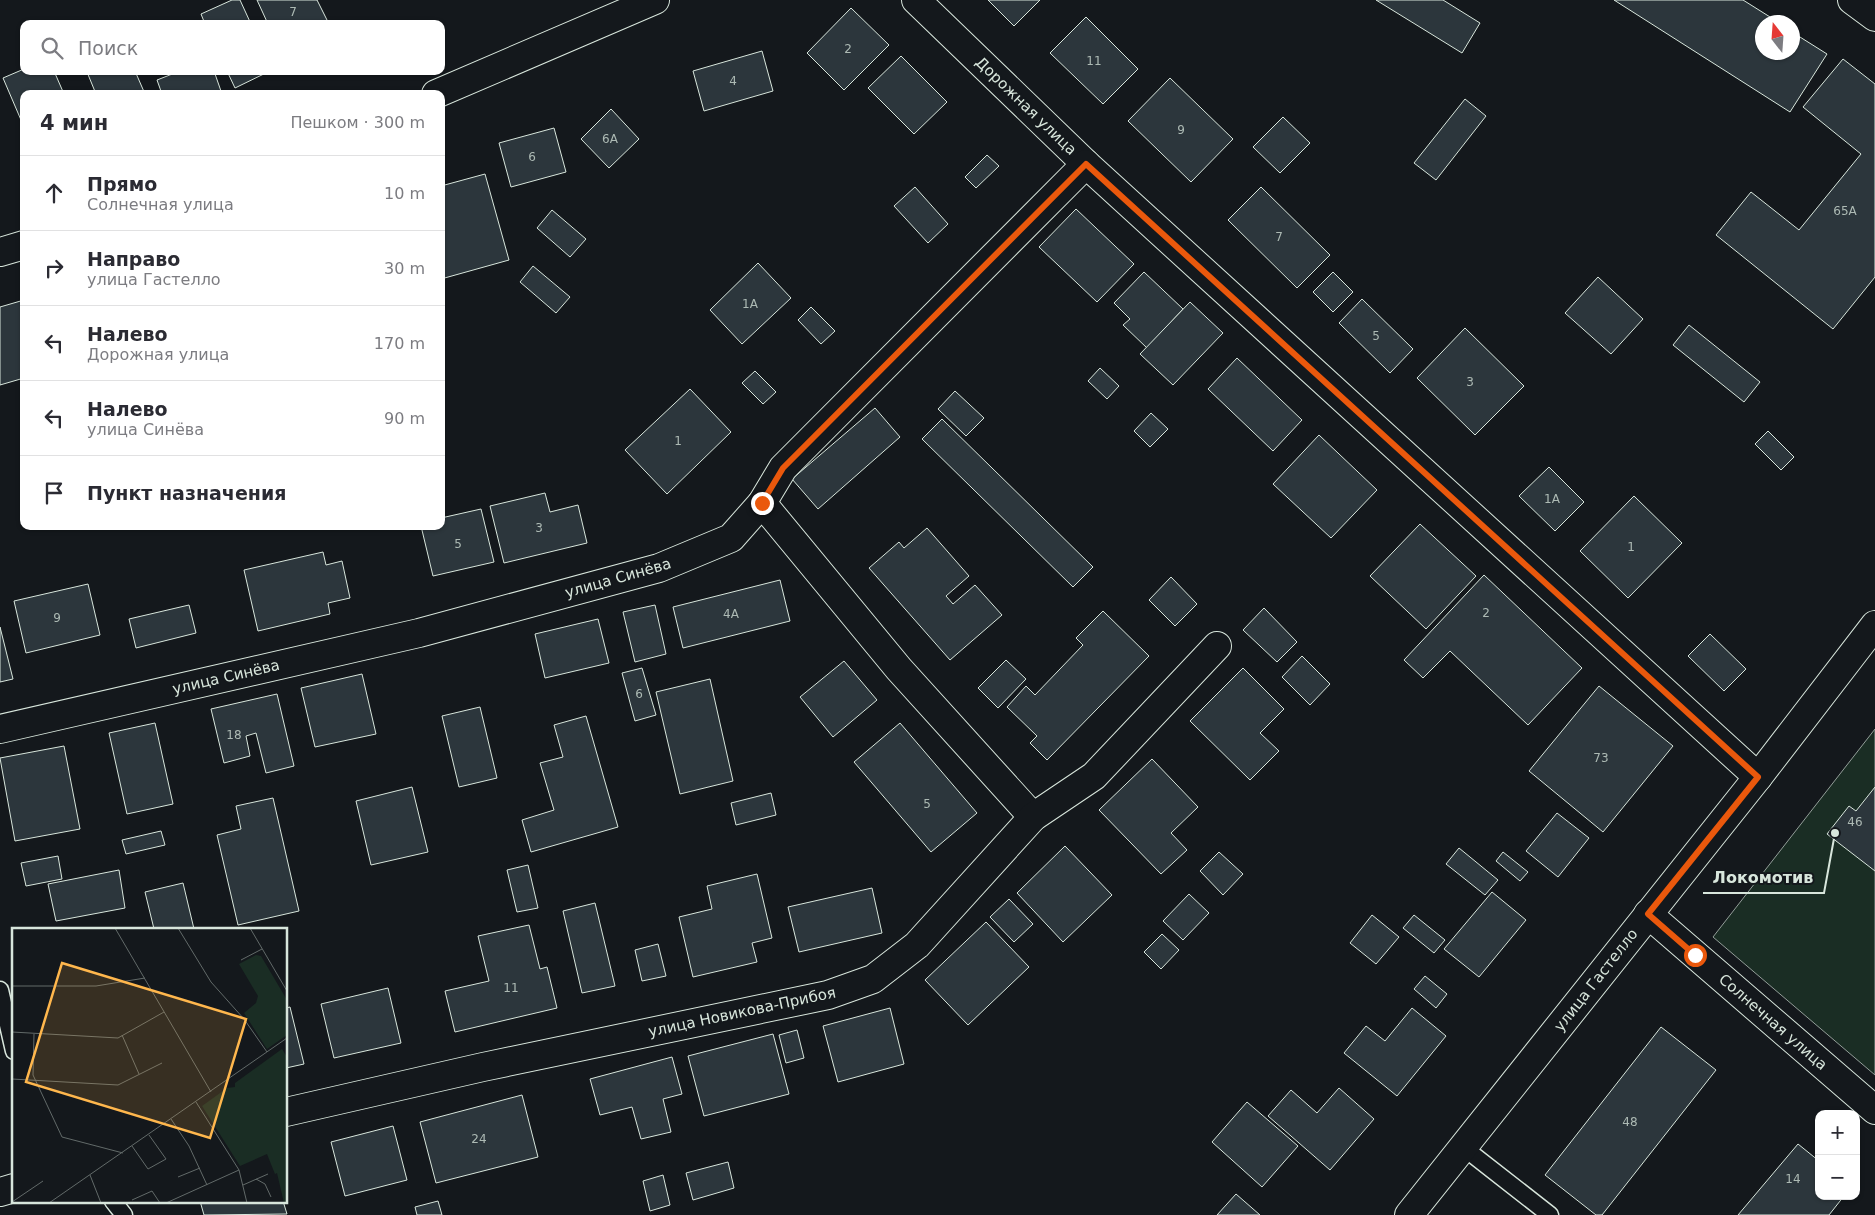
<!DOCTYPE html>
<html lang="ru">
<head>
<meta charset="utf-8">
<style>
  :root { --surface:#fff; --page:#f7f7f7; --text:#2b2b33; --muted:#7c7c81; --line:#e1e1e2 }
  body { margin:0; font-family:"DejaVu Sans",sans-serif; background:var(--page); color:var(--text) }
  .controls { position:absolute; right:15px; bottom:15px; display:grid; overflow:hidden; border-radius:10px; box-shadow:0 1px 4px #0004 }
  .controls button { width:45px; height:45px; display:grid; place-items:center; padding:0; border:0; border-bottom:1px solid var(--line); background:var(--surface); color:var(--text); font:25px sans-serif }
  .compass { position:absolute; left:1755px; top:15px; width:45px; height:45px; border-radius:50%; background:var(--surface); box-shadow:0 1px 4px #0004; rotate:343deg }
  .stop { position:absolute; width:15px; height:15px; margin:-11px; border:4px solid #ea580c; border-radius:50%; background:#fff }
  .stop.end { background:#ea580c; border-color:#fff; box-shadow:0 1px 5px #0008 }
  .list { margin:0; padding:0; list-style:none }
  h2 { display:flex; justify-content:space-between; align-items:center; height:65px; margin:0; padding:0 20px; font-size:21px }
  h2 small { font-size:16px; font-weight:400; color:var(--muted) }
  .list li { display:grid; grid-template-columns:32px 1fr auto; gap:15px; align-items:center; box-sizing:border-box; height:75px; padding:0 20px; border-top:1px solid var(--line) }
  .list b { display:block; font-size:19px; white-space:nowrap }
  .list p { margin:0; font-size:16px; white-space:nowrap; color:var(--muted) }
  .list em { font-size:16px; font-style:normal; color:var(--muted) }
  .icon { flex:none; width:28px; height:28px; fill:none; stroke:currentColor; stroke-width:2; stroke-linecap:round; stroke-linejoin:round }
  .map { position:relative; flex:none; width:1875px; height:1215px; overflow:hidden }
  .search { position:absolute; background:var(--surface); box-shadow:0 1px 4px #0004; left:20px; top:20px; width:425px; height:55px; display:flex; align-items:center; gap:12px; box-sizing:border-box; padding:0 18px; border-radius:10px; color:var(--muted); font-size:19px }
  .panel { position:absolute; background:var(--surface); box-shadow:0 1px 4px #0004; left:20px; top:90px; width:425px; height:440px; border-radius:10px }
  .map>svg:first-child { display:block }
</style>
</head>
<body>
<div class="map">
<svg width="1875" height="1215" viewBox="0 0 1875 1215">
  <rect width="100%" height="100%" fill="#14181c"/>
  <polygon fill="#1a2d24" stroke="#939e99" points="1875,729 1875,1075 1713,937"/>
  <g fill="#2c363c" stroke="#d8e6dc">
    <polygon points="232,0 240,0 251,24 205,24 201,14"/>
    <polygon points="257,0 317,0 329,24 268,24"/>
    <polygon points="988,0 1040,0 1014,26"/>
    <polygon points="1376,0 1443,0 1480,23 1462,53"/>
    <polygon points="1614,0 1743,0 1778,22 1762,22 1762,52 1792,52 1792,32 1827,54 1790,112"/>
    <polygon points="851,8 889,45 844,90 807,53"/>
    <polygon points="1086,17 1138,69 1103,104 1050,53"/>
    <polygon points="762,51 773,91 704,111 693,71"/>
    <polygon points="901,56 947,102 914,134 868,88"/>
    <polygon points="1843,59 1875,84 1875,277 1833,329 1716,235 1751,192 1799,230 1861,154 1803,107"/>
    <polygon points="24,69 24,71 54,71 64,94 24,94 24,127 3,78"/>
    <polygon points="89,71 135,71 145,94 96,94 87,72"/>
    <polygon points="180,71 214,71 222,94 162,94 157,80"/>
    <polygon points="227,71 270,71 235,88"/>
    <polygon points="1170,78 1233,139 1191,182 1128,121"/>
    <polygon points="1465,99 1486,116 1436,180 1414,163"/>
    <polygon points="611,109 639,139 609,168 581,139"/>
    <polygon points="1283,117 1310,143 1280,173 1253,147"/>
    <polygon points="554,128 566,172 511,187 499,143"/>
    <polygon points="987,155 999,166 976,188 965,177"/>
    <polygon points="485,174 509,260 441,279 441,186"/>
    <polygon points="915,187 948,224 928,243 894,206"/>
    <polygon points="1261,187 1330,255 1297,288 1228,220"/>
    <polygon points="1076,209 1134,264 1097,302 1039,247"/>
    <polygon points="552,210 586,239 570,257 537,228"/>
    <polygon points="758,263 791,298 742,344 710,310"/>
    <polygon points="533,266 570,297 556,313 520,282"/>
    <polygon points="1144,272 1183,309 1147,348 1123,325 1130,319 1114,303"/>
    <polygon points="1333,272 1353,292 1333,312 1313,292"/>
    <polygon points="1598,277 1643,319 1611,354 1565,313"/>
    <polygon points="1362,299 1413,349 1390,373 1339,323"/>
    <polygon points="24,300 24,378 0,385 0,307"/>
    <polygon points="1190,302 1223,333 1173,385 1140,354"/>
    <polygon points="811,307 835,331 821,344 798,320"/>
    <polygon points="1689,325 1760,382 1744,402 1673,345"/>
    <polygon points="1465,328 1524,386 1475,435 1417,378"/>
    <polygon points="1237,358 1302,420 1273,451 1208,389"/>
    <polygon points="1100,368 1119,386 1107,399 1088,381"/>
    <polygon points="755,371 776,392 763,404 742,383"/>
    <polygon points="690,389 731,432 667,494 625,450"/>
    <polygon points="955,391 984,418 966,436 938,409"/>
    <polygon points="875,408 900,437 818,509 792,479"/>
    <polygon points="1151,413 1168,429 1150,447 1134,431"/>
    <polygon points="942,419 1093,567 1073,587 922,439"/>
    <polygon points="1768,431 1794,457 1781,470 1755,444"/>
    <polygon points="1319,435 1377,490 1331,538 1273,484"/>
    <polygon points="1549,467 1584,502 1555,531 1519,496"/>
    <polygon points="545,493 550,512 578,505 587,543 504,563 490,506"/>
    <polygon points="1634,496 1682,543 1628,598 1580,551"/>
    <polygon points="481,509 494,562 433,576 421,526 441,526 441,518"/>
    <polygon points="1420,524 1476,576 1426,629 1370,576"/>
    <polygon points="927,528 969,576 946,596 953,604 975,585 1002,615 950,660 869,568 899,542 904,548"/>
    <polygon points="323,552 326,565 342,561 350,598 328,603 330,614 258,631 244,570"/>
    <polygon points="1484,575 1582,668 1528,725 1450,651 1423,678 1404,660"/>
    <polygon points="1171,577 1197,604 1175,626 1149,600"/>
    <polygon points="780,580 790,621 683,648 673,607"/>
    <polygon points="88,584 100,635 26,653 14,601"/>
    <polygon points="189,605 196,633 136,648 129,619"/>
    <polygon points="655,605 666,654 635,662 623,612"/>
    <polygon points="1264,608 1297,642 1277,662 1243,630"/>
    <polygon points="1103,611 1149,656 1047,760 1030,743 1037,736 1007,707 1026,686 1035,695 1083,645 1076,638"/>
    <polygon points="598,619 609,663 545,678 535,634"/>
    <polygon points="0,627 13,679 0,682"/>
    <polygon points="1710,634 1746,669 1724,691 1688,656"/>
    <polygon points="1302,656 1330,684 1310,705 1282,677"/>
    <polygon points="1006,660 1026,679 998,708 978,688"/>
    <polygon points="844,661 877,700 833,737 800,697"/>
    <polygon points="642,668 656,715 635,721 622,673"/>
    <polygon points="1243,668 1284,709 1260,733 1279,751 1250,780 1190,721"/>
    <polygon points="362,674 376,734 315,747 301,688"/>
    <polygon points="710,679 733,781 680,794 656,692"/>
    <polygon points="1599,686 1673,746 1603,832 1529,771"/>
    <polygon points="277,694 294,766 266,773 256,733 246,736 250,756 224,763 211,709"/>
    <polygon points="480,707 497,778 459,787 442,716"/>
    <polygon points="586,716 618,827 531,852 522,820 554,810 540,763 563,757 554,725"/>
    <polygon points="155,723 173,804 127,814 109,733"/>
    <polygon points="900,723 977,813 931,852 854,762"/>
    <polygon points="64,746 80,829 15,841 0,758"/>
    <polygon points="1152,759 1198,807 1171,833 1187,850 1161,874 1099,810"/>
    <polygon points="412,787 428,852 371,865 356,801"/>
    <polygon points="1875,787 1875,871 1827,834 1849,806 1856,811"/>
    <polygon points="771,793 776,815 736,825 731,803"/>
    <polygon points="273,798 299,911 238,925 217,835 241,829 236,806"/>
    <polygon points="1557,813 1589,838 1558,877 1526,851"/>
    <polygon points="161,831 165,845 126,854 122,840"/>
    <polygon points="1065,846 1112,895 1063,942 1017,893"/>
    <polygon points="1459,848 1498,880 1485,895 1446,864"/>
    <polygon points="1219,852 1243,874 1223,895 1200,871"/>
    <polygon points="1503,852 1528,872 1520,881 1496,861"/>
    <polygon points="58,856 62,879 26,886 21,863"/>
    <polygon points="528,865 538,908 517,912 507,870"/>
    <polygon points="119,870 125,908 56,921 48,884"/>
    <polygon points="757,874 772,938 752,943 757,962 693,977 679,917 712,909 707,886"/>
    <polygon points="183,883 194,929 154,929 145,892"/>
    <polygon points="872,888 882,933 799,952 788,907"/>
    <polygon points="1492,892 1526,920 1479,977 1444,949"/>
    <polygon points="1189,894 1209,913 1183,940 1163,921"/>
    <polygon points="1009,899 1033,924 1014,942 990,917"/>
    <polygon points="595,903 615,986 582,993 563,911"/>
    <polygon points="1372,915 1399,937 1376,964 1350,943"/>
    <polygon points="1414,915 1445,940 1434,953 1403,928"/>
    <polygon points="986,922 1029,967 968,1025 925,980"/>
    <polygon points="529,925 540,969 547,967 557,1008 455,1032 445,991 489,981 478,936"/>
    <polygon points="1162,934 1179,950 1161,969 1144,952"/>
    <polygon points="658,944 666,976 642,981 635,950"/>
    <polygon points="1425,976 1447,994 1436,1008 1414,989"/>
    <polygon points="388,988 401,1043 334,1058 321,1004"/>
    <polygon points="290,1007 304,1064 286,1068 286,1008"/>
    <polygon points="890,1008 904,1064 838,1082 823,1026"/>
    <polygon points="1412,1008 1446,1036 1397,1096 1344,1053 1366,1026 1385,1041"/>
    <polygon points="1661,1027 1716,1070 1602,1215 1596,1215 1545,1175"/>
    <polygon points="797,1030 804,1058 786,1063 779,1035"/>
    <polygon points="773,1034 789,1094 704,1116 688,1056"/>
    <polygon points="672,1057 682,1094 663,1099 671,1132 641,1139 632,1107 600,1115 590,1079"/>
    <polygon points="1339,1088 1374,1119 1330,1170 1268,1116 1291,1090 1317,1113"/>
    <polygon points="522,1095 538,1157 436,1183 420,1122"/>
    <polygon points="1247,1102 1298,1146 1262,1187 1212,1142"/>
    <polygon points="393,1126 407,1180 345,1196 331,1142"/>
    <polygon points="1798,1144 1819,1161 1819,1196 1844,1196 1829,1215 1738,1215"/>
    <polygon points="728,1162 734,1188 693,1200 686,1173"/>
    <polygon points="663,1175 670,1205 650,1211 643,1181"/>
    <polygon points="1236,1194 1260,1215 1217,1215"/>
    <polygon points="200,1201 283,1201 287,1214 204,1215"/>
    <polygon points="438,1201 442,1215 417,1215 415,1207"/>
  </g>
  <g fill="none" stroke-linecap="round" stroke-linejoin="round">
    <g stroke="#d8e6dc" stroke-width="19">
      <g id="service">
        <polyline points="0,990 14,1051"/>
        <polyline points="1463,1147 1550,1215"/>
        <polyline points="113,1201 124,1215"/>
      </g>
    </g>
    <g stroke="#d8e6dc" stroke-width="30">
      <g id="minor">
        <polyline points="916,0 1086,164 1758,777"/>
        <polyline points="1852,0 1875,17"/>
        <polyline points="436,94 655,0"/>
        <polyline points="0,252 24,245"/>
        <polyline points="762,503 899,669 1033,817"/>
        <polyline points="0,729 419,633 659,568 731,538 762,503 783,468 1086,164"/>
        <polyline points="1648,914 1875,1110"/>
        <polyline points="286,1112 483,1067 828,995 873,979 917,945 1033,817 1094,776 1217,646"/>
        <polyline points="0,1192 14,1188"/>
      </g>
    </g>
    <g stroke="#d8e6dc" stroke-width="30">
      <polyline id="tertiary" points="1409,1215 1758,777 1875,625"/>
    </g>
    <use href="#service" stroke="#14181c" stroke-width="16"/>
    <use href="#minor" stroke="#14181c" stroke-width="28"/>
    <use href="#tertiary" stroke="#14181c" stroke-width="28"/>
  </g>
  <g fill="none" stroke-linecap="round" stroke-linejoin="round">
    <polyline stroke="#ea580c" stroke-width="6" points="762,503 783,468 1086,164 1758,777 1648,914 1695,955"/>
  </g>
  <g text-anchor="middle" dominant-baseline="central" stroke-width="4" stroke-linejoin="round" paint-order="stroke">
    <g font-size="12" fill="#adbab4">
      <text x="293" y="12">7</text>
      <text x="848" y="49">2</text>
      <text x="1094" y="61">11</text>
      <text x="733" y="81">4</text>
      <text x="1181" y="130">9</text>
      <text x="610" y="139">6А</text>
      <text x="532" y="157">6</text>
      <text x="1845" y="211">65А</text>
      <text x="1279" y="237">7</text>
      <text x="750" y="304">1А</text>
      <text x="1376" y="336">5</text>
      <text x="1470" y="382">3</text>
      <text x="678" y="441">1</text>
      <text x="1552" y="499">1А</text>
      <text x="539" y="528">3</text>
      <text x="458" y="544">5</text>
      <text x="1631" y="547">1</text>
      <text x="1486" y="613">2</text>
      <text x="731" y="614">4А</text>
      <text x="57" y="618">9</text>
      <text x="639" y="694">6</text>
      <text x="234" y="735">18</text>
      <text x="1601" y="758">73</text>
      <text x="927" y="804">5</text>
      <text x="1855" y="822">46</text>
      <text x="511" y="988">11</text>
      <text x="1630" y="1122">48</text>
      <text x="479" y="1139">24</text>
      <text x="1793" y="1179">14</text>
    </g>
    <g font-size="15" fill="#d8e6dc" stroke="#14181c">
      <text transform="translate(1026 106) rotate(44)">Дорожная улица</text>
      <text transform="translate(618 578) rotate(-16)">улица Синёва</text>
      <text transform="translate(226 677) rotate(-13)">улица Синёва</text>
      <text transform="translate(1596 980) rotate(-52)">улица Гастелло</text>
      <text transform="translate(742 1012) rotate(-12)">улица Новикова-Прибоя</text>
      <text transform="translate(1773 1022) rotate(41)">Солнечная улица</text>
    </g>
  </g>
  <g transform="translate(12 928)">
    <rect width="275" height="275" fill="#14181c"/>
    <path d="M270,121L275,129V275H272L265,245L263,246L255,226L228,238L190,178L215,160L223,159V155Z" fill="#1a2d24"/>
    <path d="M244,27L249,28L275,72V107L255,121L232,85L244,75L246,68L227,36Z" fill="#1a2d24"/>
    <path fill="none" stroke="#626a69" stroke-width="1" d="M16,0H103M103,0L199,164M166,0L199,54L232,91L255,124M238,0L275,63M229,32L250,21M0,58H84L133,50M0,104L106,110L152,84M22,106L21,147L50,209L111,225M110,107L127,146M0,151L106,157L150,135M184,174L227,242L235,275M159,191L177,218L195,257M120,218L136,241L154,231L137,207M78,247L89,275M166,249L188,240M244,251L253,256L259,269M231,257L256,246M120,272L140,263L148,275M0,274L31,253M37,275L275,110M154,275L227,242"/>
    <path fill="#ffb74d" fill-opacity="0.15" stroke="#ffb74d" stroke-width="2.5" d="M50,35L234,91L198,210L14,154Z"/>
    <rect width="275" height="275" fill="none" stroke="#d8e6dc" stroke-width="2.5"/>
  </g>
  <path fill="none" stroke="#d8e6dc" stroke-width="2" d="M1835 833L1824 893H1703"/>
  <circle fill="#d8e6dc" stroke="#14181c" stroke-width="2" cx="1835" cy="833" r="5"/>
  <g font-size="16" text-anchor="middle" font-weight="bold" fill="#d8e6dc" stroke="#14181c" stroke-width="4" stroke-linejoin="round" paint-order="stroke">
    <text x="1763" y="883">Локомотив</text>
  </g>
</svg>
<div class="controls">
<button>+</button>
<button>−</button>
</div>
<svg class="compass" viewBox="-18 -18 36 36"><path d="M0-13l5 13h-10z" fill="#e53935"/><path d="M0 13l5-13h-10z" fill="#7c7c81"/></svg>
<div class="stop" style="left:1695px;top:955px"></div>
<div class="stop end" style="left:762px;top:503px"></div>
<div class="search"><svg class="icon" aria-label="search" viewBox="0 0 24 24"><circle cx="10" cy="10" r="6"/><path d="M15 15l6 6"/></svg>Поиск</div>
<section class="panel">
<h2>4 мин<small>Пешком · 300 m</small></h2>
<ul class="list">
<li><svg class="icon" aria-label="ahead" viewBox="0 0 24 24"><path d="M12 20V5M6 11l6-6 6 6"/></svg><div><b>Прямо</b><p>Солнечная улица</p></div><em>10 m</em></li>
<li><svg class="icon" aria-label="right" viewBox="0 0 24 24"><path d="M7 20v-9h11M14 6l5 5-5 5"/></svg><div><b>Направо</b><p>улица Гастелло</p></div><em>30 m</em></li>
<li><svg class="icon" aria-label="left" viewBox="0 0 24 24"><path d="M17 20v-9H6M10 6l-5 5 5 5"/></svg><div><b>Налево</b><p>Дорожная улица</p></div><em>170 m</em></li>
<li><svg class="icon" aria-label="left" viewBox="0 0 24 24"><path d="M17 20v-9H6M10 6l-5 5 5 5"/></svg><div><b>Налево</b><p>улица Синёва</p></div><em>90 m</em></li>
<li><svg class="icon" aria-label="arrive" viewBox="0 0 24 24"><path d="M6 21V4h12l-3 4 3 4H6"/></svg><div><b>Пункт назначения</b></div></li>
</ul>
</section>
</div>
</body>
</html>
